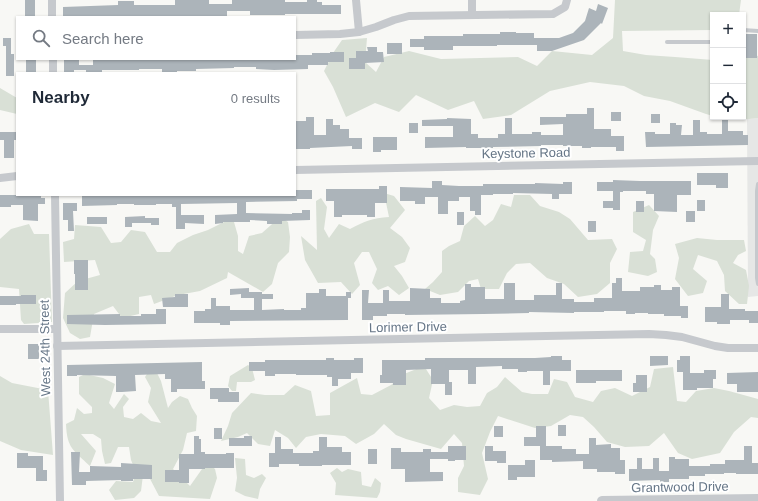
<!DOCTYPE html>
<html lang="en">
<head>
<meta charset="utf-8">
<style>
  :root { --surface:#fff; --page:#f6f6f7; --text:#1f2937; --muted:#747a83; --line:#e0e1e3 }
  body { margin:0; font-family:Arial,sans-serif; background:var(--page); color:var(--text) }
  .controls { position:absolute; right:12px; top:12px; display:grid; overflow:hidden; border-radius:0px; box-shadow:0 1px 3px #0004 }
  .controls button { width:36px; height:36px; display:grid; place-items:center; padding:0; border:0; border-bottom:1px solid var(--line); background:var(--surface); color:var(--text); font:20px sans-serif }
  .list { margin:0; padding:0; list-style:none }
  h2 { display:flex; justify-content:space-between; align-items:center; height:52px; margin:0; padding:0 16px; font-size:17px }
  h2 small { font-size:13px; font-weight:400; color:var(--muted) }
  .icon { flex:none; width:22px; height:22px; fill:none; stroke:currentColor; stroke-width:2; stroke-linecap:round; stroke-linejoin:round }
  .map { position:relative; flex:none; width:758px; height:501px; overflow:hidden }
  .search { position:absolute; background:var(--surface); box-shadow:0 1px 3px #0004; left:16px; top:16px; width:280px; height:44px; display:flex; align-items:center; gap:10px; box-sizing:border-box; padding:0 14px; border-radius:0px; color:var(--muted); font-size:15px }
  .panel { position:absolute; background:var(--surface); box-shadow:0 1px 3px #0004; left:16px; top:72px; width:280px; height:124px; border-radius:0px }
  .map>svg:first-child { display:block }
</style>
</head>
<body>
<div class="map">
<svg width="758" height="501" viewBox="0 0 758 501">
  <rect width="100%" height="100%" fill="#f8f8f5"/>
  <polygon fill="#e6e7e6" points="758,118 758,296 748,297 747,119"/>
  <g fill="#d9e0d6">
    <polygon points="615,0 741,0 739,15 713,15 713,30 622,31 623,51 646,55 675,57 713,60 713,116 706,114 670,101 644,96 624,86 590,82 550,91 511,115 483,119 474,101 448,110 416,95 399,112 375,103 346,117 333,87 324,71 333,53 342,40 367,38 365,62 376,72 384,57 409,51 441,59 518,57 537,66 552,51 592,55 613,38"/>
    <path d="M743,51L758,56V118C745,120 732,120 720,117H743Z"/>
    <polygon points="0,86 0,88 17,98 17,114 0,110"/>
    <path d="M384,193L394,196L405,210L390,228L402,237L410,248L405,262L394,266L402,276L409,288L399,295L388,286L378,290L372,283L377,269L369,252H362L354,263L360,285L352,294L341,282L318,283L305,260L301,236L317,250L316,201L321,198L327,207L324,229L329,238L339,224L350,229C365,221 372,218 389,217Z"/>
    <polygon points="514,195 530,195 540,206 559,212 570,219 588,240 612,239 617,249 610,263 610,283 597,294 578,297 564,284 547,278 530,263 516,264 507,273 499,289 481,289 478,279 469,281 458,292 440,295 425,289 433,282 442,272 442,251 449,246 460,241 464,226 475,216 485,226 493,220 501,204 511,207"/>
    <polygon points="649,205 659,216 653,230 650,254 655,259 657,272 648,276 628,272 630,252 643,251 646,240 633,232 633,212"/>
    <polygon points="280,217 288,222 290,237 289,252 278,263 272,284 263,292 228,272 227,278 200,291 178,295 154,304 151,295 139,297 139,314 122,318 113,306 94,314 90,337 80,339 70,333 63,318 65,293 78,281 100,275 95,260 64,262 63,242 74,239 75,225 101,227 111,243 121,242 131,230 145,232 157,252 170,252 177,243 193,235 208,230 226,221 234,222 238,236 238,251 243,254 249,236 262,233"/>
    <polygon points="29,224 34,234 49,234 52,322 24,324 21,320 19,289 0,287 0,239 11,229"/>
    <polygon points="697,238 717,240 744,240 746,251 738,255 733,263 746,270 749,286 747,304 739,304 725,291 724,275 717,261 698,255 693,269 707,281 703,293 688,296 675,279 679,258 675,244"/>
    <polygon points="248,365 252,368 255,380 251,382 237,382 236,391 232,391 228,386 230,376"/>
    <polygon points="424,366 433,380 429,398 440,410 454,405 467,407 480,406 487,393 497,387 505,377 522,392 532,394 548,394 554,379 567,382 575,397 593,402 601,391 615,388 632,396 650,387 654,369 673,367 677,401 686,402 696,391 714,388 729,391 758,399 758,418 751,417 734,432 720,453 692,459 678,453 664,433 649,446 625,447 607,442 594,427 583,417 570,415 551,426 535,428 498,416 490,432 482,453 488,479 480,495 458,492 458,478 464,466 462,443 454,434 441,449 406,439 396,435 384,424 374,434 356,444 345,436 321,434 306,437 296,448 288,438 275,430 270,446 258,444 247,433 238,437 221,441 228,426 232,413 251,393 265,395 284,395 295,385 311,391 316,416 330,415 330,393 357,378 361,394 372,395 391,385 404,374"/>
    <path d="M149,371H156L161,381L168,408L172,402L180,396L188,399L192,408L197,416L196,431L187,433L183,450L173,469L190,486L207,462L215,469L217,478L210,499L159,496L149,477L143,475L141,491L134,498L115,500L109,490L116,481L133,482L136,472L131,460L129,447H118L111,463L105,464L102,451L101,439L93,434H81L96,451L90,466C73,450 67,448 66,424L74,420L77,408L84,414L92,413V407L79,394V377L85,374L103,378L115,384L109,403L114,409L124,394L129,399L123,407L124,417L133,419L141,413L151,421L161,423L148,402L151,388L145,377Z"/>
    <polygon points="0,376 12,383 48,390 53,455 21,450 0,441"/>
    <polygon points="235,458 245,459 246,475 254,478 262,474 266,478 260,489 258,499 245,496 235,491 237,478"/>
    <polygon points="337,468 342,472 348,469 361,472 362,485 371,487 375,478 381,483 380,492 377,498 335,495 336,483 330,473"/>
  </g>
  <g fill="#acb4ba">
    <rect x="25" y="0" width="10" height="17"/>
    <polygon points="175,0 209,0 209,4 232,4 232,0 285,0 285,2 307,2 307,0 317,0 317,2 322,2 322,5 341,5 341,14 285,14 285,15 250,15 250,11 227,11 227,16 63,17 63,7 118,5 118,1 134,1 134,5 175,5"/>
    <polygon points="598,4 608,8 602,24 601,23 584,40 552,51 537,51 537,45 497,45 497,46 453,46 453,50 424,50 424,47 410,47 410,39 424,39 424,36 463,36 463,34 500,34 500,32 516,32 516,33 534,33 534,38 559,38 573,33 585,21 589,8 596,11"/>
    <rect x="743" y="34" width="14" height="24"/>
    <polygon points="3,38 11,38 11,54 14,54 14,76 6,76 6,46 3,46"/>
    <rect x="387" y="43" width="15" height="11"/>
    <polygon points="367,47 377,47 377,52 383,52 384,62 365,63 365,69 349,69 349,58 356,58 356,51 368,51"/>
    <polygon points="330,52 344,52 344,62 328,62 328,65 308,65 308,69 274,70 256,69 256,67 234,67 234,68 196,69 196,71 177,71 177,73 162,73 162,69 139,69 139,70 102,70 102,73 86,73 86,70 74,70 74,73 64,73 64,59 79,59 79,65 93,65 93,59 295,59 295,55 312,55 312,53 330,53"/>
    <rect x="26" y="59" width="10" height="14"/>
    <polygon points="587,108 594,108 594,129 611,129 611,136 624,136 624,151 616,151 616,147 591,147 591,148 582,148 582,146 563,146 563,145 541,145 541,146 493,147 493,148 466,148 466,147 425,148 425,137 453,137 453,126 422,126 422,120 447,119 447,118 471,119 471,134 478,134 478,138 498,138 498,134 505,134 505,118 512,118 512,134 532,134 532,132 541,132 541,135 563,135 563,124 540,125 540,117 566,117 566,114 587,114"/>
    <rect x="611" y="112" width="10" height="9"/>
    <rect x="651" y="114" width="9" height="9"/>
    <polygon points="306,117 314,117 314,135 326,135 326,119 333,119 333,125 340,125 340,129 349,129 349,138 362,138 362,149 352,149 352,146 310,148 310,149 295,149 295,121 306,121"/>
    <polygon points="722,118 728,118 728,131 743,131 743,135 748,135 748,145 646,147 645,132 655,132 655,134 670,134 670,123 676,123 676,125 682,125 681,135 693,135 693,120 700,120 700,132 707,132 707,134 722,134"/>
    <rect x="409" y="123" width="9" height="10"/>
    <polygon points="0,132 17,132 17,140 14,140 14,158 4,158 4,140 0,140"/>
    <polygon points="373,137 397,137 397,150 381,150 381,152 373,152"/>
    <polygon points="697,173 728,173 728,188 716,188 716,185 697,185"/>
    <polygon points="613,180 640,181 691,181 691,195 677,195 677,212 654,211 654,194 646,194 646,191 623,191 623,192 620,192 620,210 613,210 613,208 603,208 603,201 613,201 613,191 597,191 597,182 613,182"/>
    <polygon points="432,181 442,181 442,185 459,186 483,186 483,184 535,184 535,183 563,184 563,182 572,182 572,194 559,194 559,199 552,199 552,194 513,193 513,194 493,194 493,195 481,195 481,215 475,215 475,211 470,211 470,197 459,197 459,201 448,201 448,214 438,214 438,197 425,197 425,204 415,204 415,201 400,201 400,187 432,188"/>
    <polygon points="379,186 387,186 387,203 375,203 375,217 367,217 367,215 342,215 342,217 334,217 334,201 326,201 326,189 379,189"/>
    <polygon points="295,190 312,190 312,199 297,199 297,201 246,202 246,213 292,214 292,213 302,213 302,210 310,210 310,220 282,221 282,224 267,224 267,221 250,220 250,222 223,222 223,223 215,224 215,215 237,214 237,203 181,204 181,215 204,215 204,224 185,223 185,229 176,229 176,207 172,207 172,204 156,204 156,205 134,205 134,204 117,204 117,205 82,206 82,195 295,195"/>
    <polygon points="0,195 41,195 41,198 45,198 45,204 38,204 38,221 23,220 23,205 11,205 11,207 0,207"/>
    <rect x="697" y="200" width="8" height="11"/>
    <rect x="636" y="201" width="8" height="11"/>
    <polygon points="63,203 77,203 77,211 73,211 74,231 68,231 68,220 63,220"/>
    <rect x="686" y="211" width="9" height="11"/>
    <rect x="457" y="212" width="7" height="13"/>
    <polygon points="145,216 145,218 159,218 159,225 151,225 151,223 132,223 132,227 125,227 125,217"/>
    <rect x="87" y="217" width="20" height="7"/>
    <rect x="588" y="221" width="8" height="11"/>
    <polygon points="74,260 88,260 88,290 75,290 75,274 74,274"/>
    <polygon points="616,278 622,278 622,291 640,291 640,287 654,287 654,285 661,285 661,290 672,290 672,287 680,287 680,306 688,306 688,318 681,318 681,316 664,316 664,314 648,314 648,313 635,313 635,314 626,314 626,311 604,311 604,312 574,312 574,313 529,312 529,313 483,314 405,315 405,314 387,314 387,316 373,316 373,320 362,320 362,290 369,290 368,303 383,303 383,290 389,290 389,301 410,301 410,288 430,289 430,298 441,298 441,303 460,303 460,301 465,300 465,284 471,284 471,287 485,287 485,299 504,299 504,283 515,283 515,300 534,300 534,295 556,295 556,283 562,283 562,299 574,299 574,302 594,302 594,298 612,298 612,283 616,283"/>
    <polygon points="249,288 249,292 262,292 262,294 273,294 273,299 262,299 262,310 284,309 284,310 301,310 301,308 306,308 306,293 319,293 319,289 326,289 326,296 346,296 346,292 351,292 351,298 348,298 348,320 230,321 230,325 220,325 220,323 194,323 194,311 205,311 205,309 211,309 211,298 216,298 216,306 230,306 230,310 254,310 254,298 241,298 241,294 230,295 230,289"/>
    <polygon points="175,294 188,294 188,307 163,307 162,298 175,297"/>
    <polygon points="721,294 729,294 729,309 745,309 745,311 758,311 758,323 749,323 749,320 730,320 730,324 717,324 717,322 705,322 705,307 721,307"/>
    <polygon points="21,295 36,295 36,304 16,304 16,305 0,305 0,296 21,296"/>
    <polygon points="156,309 166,309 166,324 105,325 67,324 67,315 120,314 120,316 141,316 141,314 156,314"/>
    <rect x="28" y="344" width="11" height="15"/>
    <polygon points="551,356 562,356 562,360 571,360 571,371 550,371 550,385 543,385 543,371 527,371 527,372 518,372 518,369 502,369 502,366 476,367 476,384 468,384 468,370 449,370 449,382 452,382 452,395 445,395 445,384 431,384 431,369 406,370 406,385 393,385 393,383 380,383 380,375 382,375 382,360 425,360 425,358 535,358 551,357"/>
    <polygon points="650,356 668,356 668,365 650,366"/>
    <polygon points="680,356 690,356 690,373 704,373 704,370 716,370 716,379 713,379 713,388 697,388 697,390 683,390 683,372 677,372 677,360 680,360"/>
    <polygon points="326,358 334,358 334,360 354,360 354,358 363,358 363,373 351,373 351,379 338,379 338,386 332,386 332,377 327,377 327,375 296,375 296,374 275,374 275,376 265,376 265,371 249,371 249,362 265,362 265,360 326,360"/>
    <polygon points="202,362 202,381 205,381 205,389 177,389 177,392 171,392 171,379 165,379 165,374 135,375 136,391 122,392 116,392 116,376 77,375 77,376 67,376 67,365"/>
    <polygon points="576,370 622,370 622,381 596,381 596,383 576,383"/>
    <polygon points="758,372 758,392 737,392 737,384 727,384 727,373"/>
    <polygon points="636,375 647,375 647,392 633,392 633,383 636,383"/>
    <polygon points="210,388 229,388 229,392 239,392 239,402 218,402 218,399 210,399"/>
    <rect x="558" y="425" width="8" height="11"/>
    <rect x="494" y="426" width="9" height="11"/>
    <polygon points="536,426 546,426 546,446 562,446 562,449 576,449 576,454 589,454 589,438 596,438 596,445 611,444 611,448 620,448 620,460 625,460 625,474 615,474 615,472 597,472 597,469 583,469 583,461 552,462 552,460 540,460 540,446 524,446 524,437 536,437"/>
    <rect x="214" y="428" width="8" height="11"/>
    <polygon points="194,436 199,436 199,439 201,439 201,452 205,452 205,454 226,454 226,453 234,453 234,468 205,468 205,469 189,469 189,483 179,483 179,482 165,482 165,470 179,470 179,454 194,454"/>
    <polygon points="244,436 252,436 252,446 229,446 229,438 244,438"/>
    <polygon points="275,437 281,437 281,449 293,449 293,453 313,453 313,451 319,451 319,437 327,437 327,447 342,447 342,452 351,452 351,465 322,465 322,466 299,466 299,464 279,464 279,467 269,467 269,453 275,453"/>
    <polygon points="448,446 466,446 466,460 455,460 455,461 448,461 448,459 430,459 430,472 443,472 443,481 405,482 405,469 391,469 391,448 401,448 401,452 423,452 423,449 431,449 431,452 448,452"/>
    <polygon points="485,446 493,446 493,451 506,451 506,463 497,463 497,461 485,461"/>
    <polygon points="744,446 752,446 752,463 758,463 758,474 736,474 736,473 724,473 724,474 705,474 705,476 689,476 689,479 669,479 669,482 660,482 660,480 629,481 629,469 637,469 637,458 642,458 642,469 653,469 653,458 659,458 659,471 669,471 669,457 675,457 675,459 689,459 689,466 710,466 710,464 725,464 725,460 744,460"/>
    <rect x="368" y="449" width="9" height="15"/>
    <polygon points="71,452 80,452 79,472 90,472 90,466 121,467 121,463 152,465 152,479 133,479 133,481 121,481 121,480 86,481 86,485 72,485"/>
    <polygon points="17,453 28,453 28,456 43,456 43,470 47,470 47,481 36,481 36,468 17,468"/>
    <polygon points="525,460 535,460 535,477 517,477 517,480 508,480 508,465 525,465"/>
  </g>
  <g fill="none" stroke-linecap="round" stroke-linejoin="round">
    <g stroke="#c6c9cd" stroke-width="4">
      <polyline points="743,30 758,31"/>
      <polyline points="667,42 713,42"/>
      <polyline points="758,184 757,191 757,278 758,284"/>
    </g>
    <g stroke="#c6c9cd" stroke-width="8">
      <polyline points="52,0 52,17"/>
      <polyline points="356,0 359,32"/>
      <polyline points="472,0 472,15"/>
      <polyline points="295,35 340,34 359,32 376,27 394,20 409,16 553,14 565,7 567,0"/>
      <polyline points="53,59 53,73"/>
      <polyline points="295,170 758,161"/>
      <polyline points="0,178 17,176"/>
      <polyline points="55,195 60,501"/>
      <polyline points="0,329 57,329"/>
      <polyline points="57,346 649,334 666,335 682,337 715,346 728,348 758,348"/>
    </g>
    <polyline stroke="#c6c9cd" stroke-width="10" points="602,501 758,499"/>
  </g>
  <g text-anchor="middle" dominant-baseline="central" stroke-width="4" stroke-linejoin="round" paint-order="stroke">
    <g font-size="13" fill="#667687" stroke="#fff">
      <text transform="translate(526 153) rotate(-1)">Keystone Road</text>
      <text transform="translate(408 327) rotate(-1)">Lorimer Drive</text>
      <text transform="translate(45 348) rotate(-91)">West 24th Street</text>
      <text transform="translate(680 487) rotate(-1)">Grantwood Drive</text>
    </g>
  </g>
</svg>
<div class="controls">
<button>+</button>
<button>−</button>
<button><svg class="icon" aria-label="locate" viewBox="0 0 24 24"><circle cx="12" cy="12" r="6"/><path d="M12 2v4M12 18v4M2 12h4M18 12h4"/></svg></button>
</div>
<div class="search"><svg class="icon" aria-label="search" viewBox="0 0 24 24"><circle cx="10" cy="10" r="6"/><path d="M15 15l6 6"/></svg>Search here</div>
<section class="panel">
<h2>Nearby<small>0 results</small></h2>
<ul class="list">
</ul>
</section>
</div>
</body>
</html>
